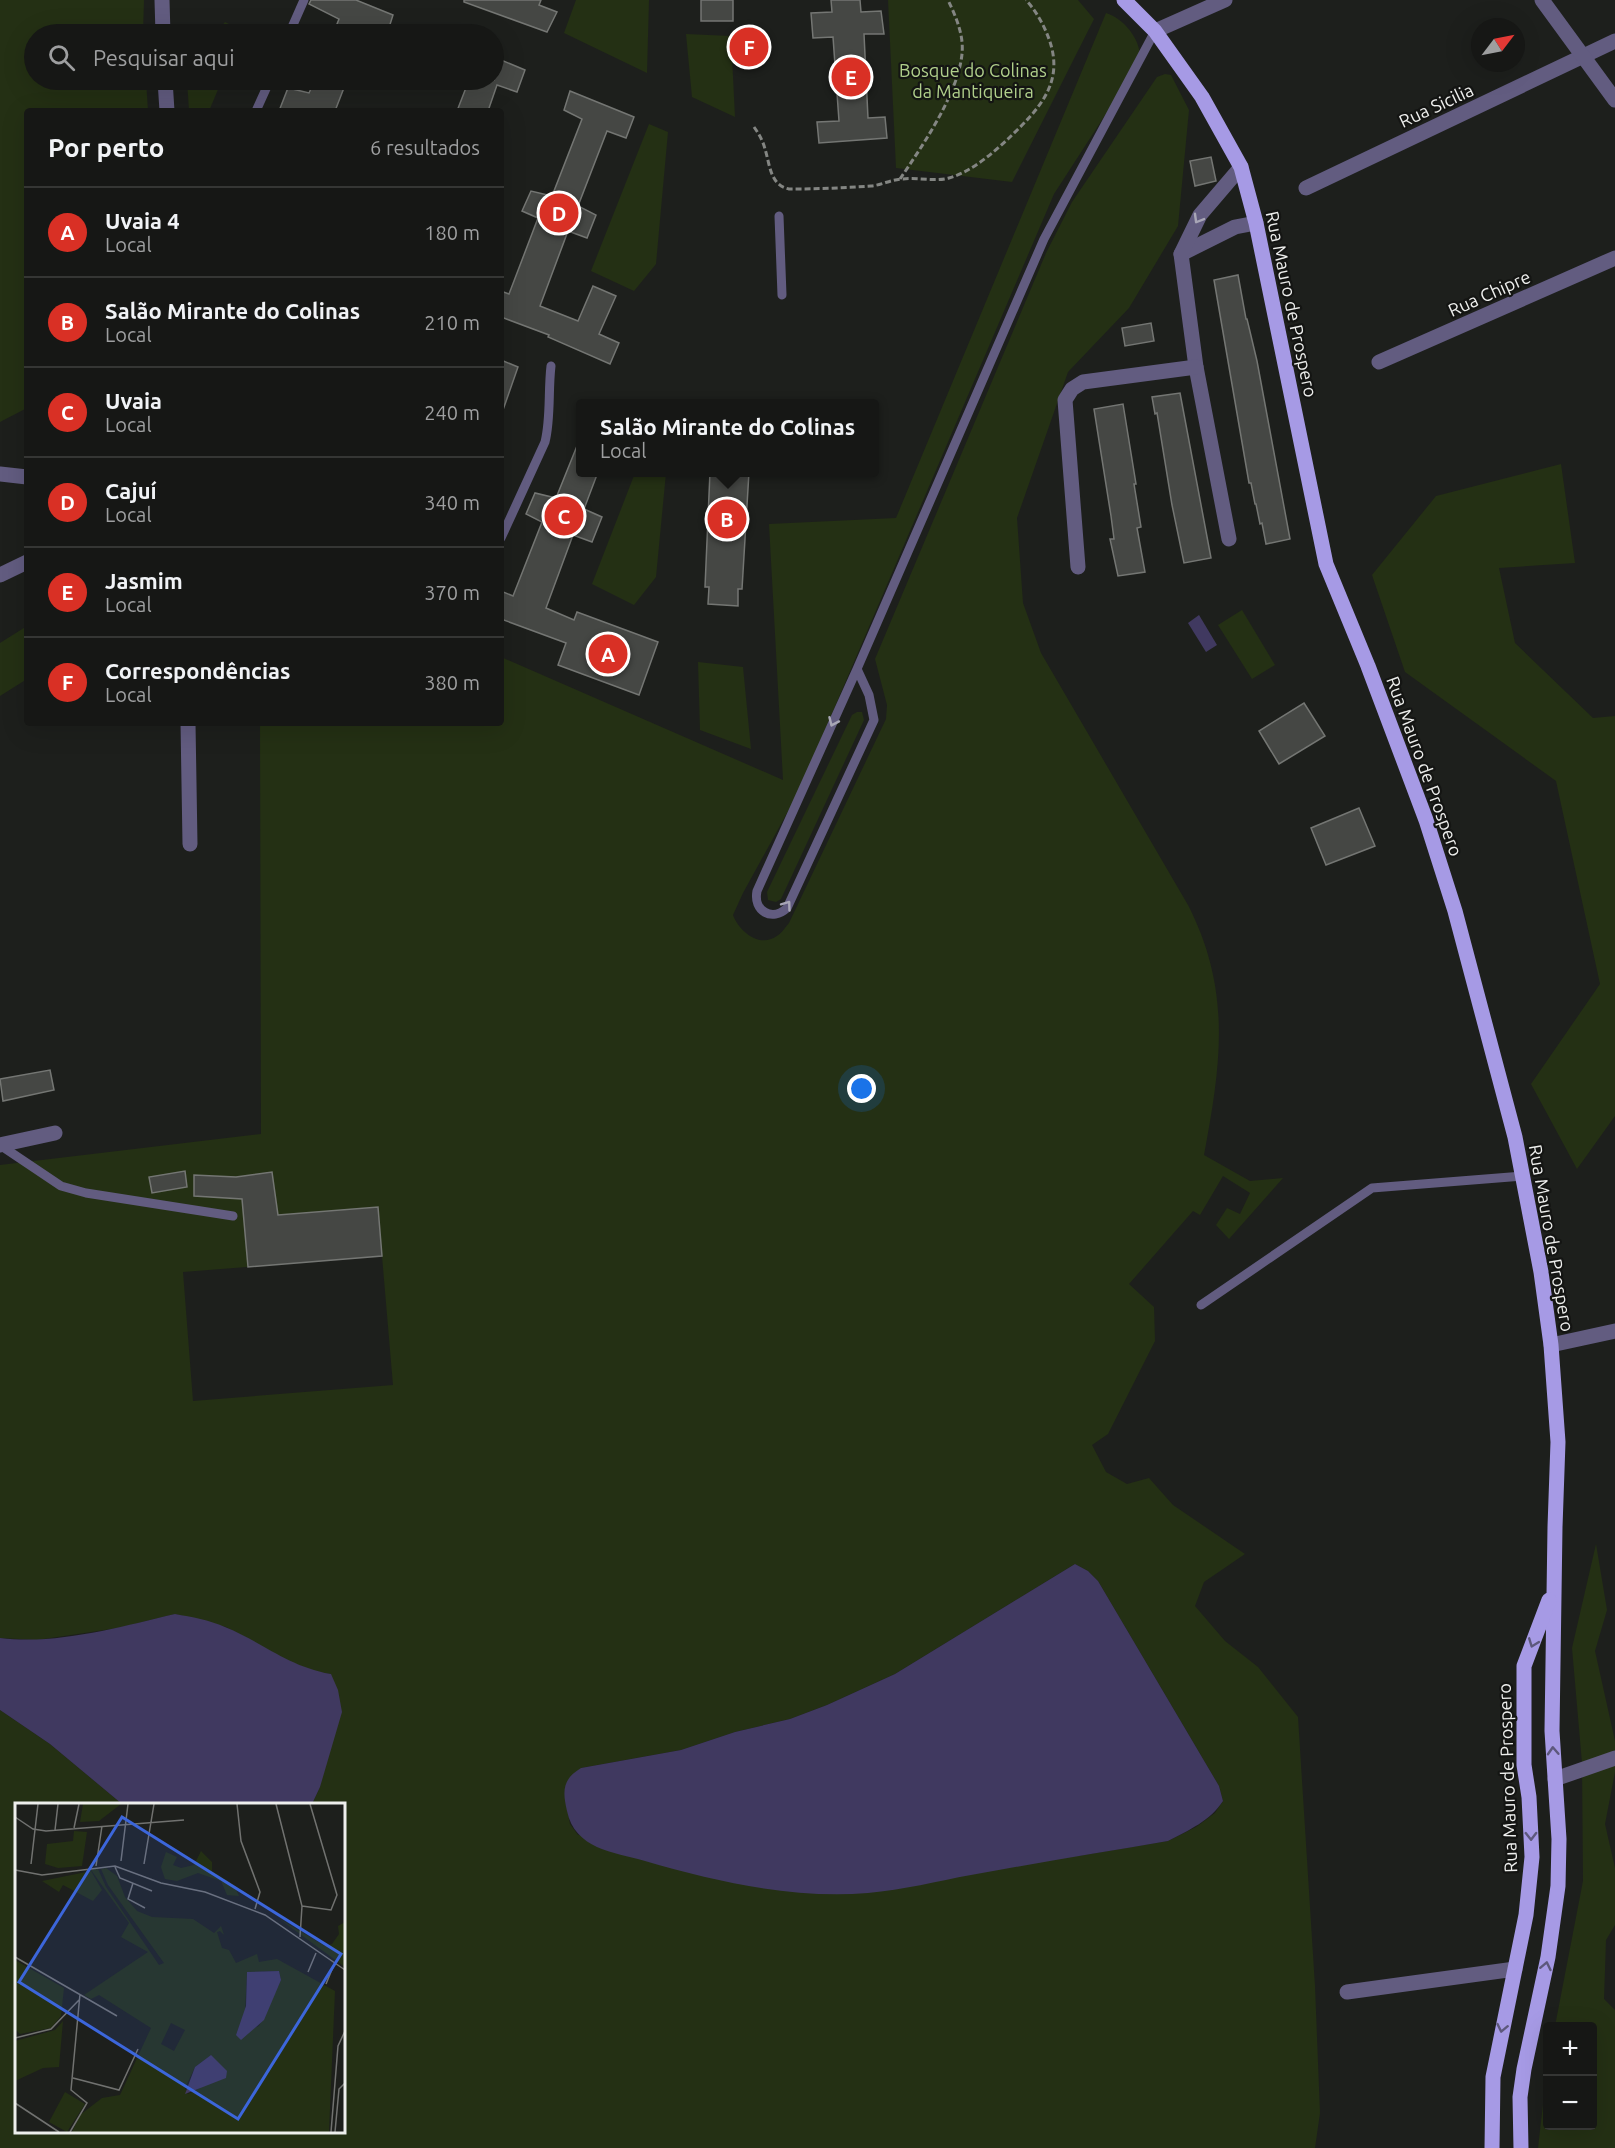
<!DOCTYPE html>
<html lang="pt">
<head>
<meta charset="utf-8">
<style>
  :root { --surface:#161715; --page:#1f201e; --text:#f1f3f6; --muted:#9e9fa0; --line:#353634; --accent:#d93025 }
  body { margin:0; font-family:Ubuntu,sans-serif; background:var(--page); color:var(--text) }
  .controls { position:absolute; right:18px; bottom:18px; display:grid; overflow:hidden; border-radius:6px; box-shadow:0 6px 24px #0002 }
  .controls button { width:54px; height:54px; display:grid; place-items:center; padding:0; border:0; border-bottom:2px solid var(--line); background:var(--surface); color:var(--text); font:30px sans-serif }
  .compass { position:absolute; left:1471px; top:18px; width:54px; height:54px; border-radius:50%; background:var(--surface); box-shadow:0 6px 24px #0002; rotate:58deg }
  .you { position:absolute; left:862px; top:1089px; width:21px; height:21px; margin:-15px; border:4px solid #fff; border-radius:50%; background:#1a73e8; box-shadow:0 0 0 9px #1a73e833 }
  .badge { display:grid; place-items:center; width:39px; height:39px; border-radius:50%; background:var(--accent); color:#fff; font-size:20px; font-weight:700 }
  .pin { position:absolute; translate:-50% -50%; border:3px solid #fff; box-shadow:0 2px 6px #0006 }
  .popup { position:absolute; left:576px; top:399px; width:303px; height:78px; box-sizing:border-box; display:grid; place-content:center; border-radius:6px; background:var(--surface); filter:drop-shadow(0 2px 4px #0005); font-size:20px; white-space:nowrap; color:var(--muted) }
  .popup b { font-size:22px; color:var(--text) }
  .popup::after { content:''; position:absolute; left:50%; top:100%; margin-left:-12px; border:12px solid transparent; border-top-color:var(--surface) }
  .list { margin:0; padding:0; list-style:none }
  h2 { display:flex; justify-content:space-between; align-items:center; height:78px; margin:0; padding:0 24px; font-size:26px }
  h2 small { font-size:20px; font-weight:400; color:var(--muted) }
  .list li { display:grid; grid-template-columns:39px 1fr auto; gap:18px; align-items:center; box-sizing:border-box; height:90px; padding:0 24px; border-top:2px solid var(--line) }
  .list b { display:block; font-size:22px; white-space:nowrap }
  .list p { margin:0; font-size:20px; white-space:nowrap; color:var(--muted) }
  .list em { font-size:20px; font-style:normal; color:var(--muted) }
  .icon { flex:none; width:33px; height:33px; fill:none; stroke:currentColor; stroke-width:2; stroke-linecap:round; stroke-linejoin:round }
  .map { position:relative; flex:none; width:1615px; height:2148px; overflow:hidden }
  .search { position:absolute; background:var(--surface); box-shadow:0 6px 24px #0002; left:24px; top:24px; width:480px; height:66px; display:flex; align-items:center; gap:15px; box-sizing:border-box; padding:0 21px; border-radius:33px; color:var(--muted); font-size:22px }
  .panel { position:absolute; background:var(--surface); box-shadow:0 6px 24px #0002; left:24px; top:108px; width:480px; height:618px; border-radius:6px }
  .map>svg:first-child { display:block }
</style>
</head>
<body>
<div class="map">
<svg width="1615" height="2148" viewBox="0 0 1615 2148">
  <rect width="100%" height="100%" fill="#1d1f1c"/>
  <g fill="#243014" fill-rule="evenodd">
    <polygon points="0,0 144,0 143,34 34,34 34,80 146,80 148,111 27,111 27,408 0,422"/>
    <polygon points="576,0 649,0 647,73 564,33"/>
    <polygon points="888,0 1078,0 1094,19 1012,182 896,168"/>
    <path d="M1106,13C1125,19 1142,41 1140,61L1054,194L798,793L743,893L733,915C738,929 755,945 771,939C780,936 784,929 789,923L886,719L887,705L875,659L1046,253L1072,202L1157,77L1165,74L1171,75L1189,110L1178,226L1129,308L1068,372L1017,518L1023,603L1041,653L1188,905C1232,991 1221,1064 1204,1155L1250,1181L1283,1178L1229,1239L1216,1225L1227,1208L1240,1214L1250,1193L1223,1176L1200,1215L1193,1211L1129,1284L1154,1307L1155,1341L1108,1434L1092,1445L1106,1472L1127,1484L1149,1478L1173,1505L1245,1554L1204,1582L1195,1606L1225,1641L1258,1667L1298,1717L1315,1986L1320,2113L1315,2148H0V1710L50,1744L122,1804H16V2132H344V1804H312L320,1787L331,1674L312,1671L284,1659L226,1627L175,1614L118,1628L37,1640L0,1638V1165L261,1134L260,723H501V657L783,780L769,524L896,518ZM378,1207L382,1256L248,1266L244,1218ZM382,1256L393,1385L193,1401L183,1272ZM1075,1564L1088,1571L1098,1581L1219,1786L1223,1801L1215,1813L1196,1827L1168,1841L1078,1856L578,1835L570,1824L565,1797L581,1768L681,1750L735,1732L790,1719L827,1705L895,1674Z"/>
    <polygon points="225,22 241,30 240,34 185,34 185,29 215,34"/>
    <polygon points="686,34 731,36 735,117 692,97"/>
    <polygon points="187,80 222,80 209,111 189,111"/>
    <polygon points="649,124 668,132 656,264 634,291 591,271"/>
    <polygon points="1561,464 1575,563 1499,568 1515,643 1593,718 1615,716 1615,1116 1577,1169 1531,1084 1600,984 1556,781 1405,672 1372,575 1436,496"/>
    <polygon points="635,473 666,473 656,577 634,605 592,584"/>
    <polygon points="1242,610 1275,665 1252,679 1218,625"/>
    <polygon points="27,626 27,679 0,696 0,643"/>
    <polygon points="698,662 743,667 751,749 700,730"/>
    <polygon points="857,712 862,712 864,720 781,899 776,902 768,900 767,892 852,715"/>
    <polygon points="1596,1544 1607,1610 1595,1651 1615,1741 1615,1772 1605,1824 1615,1868 1615,1925 1606,1940 1604,1999 1615,2010 1615,2148 1538,2148 1547,2069 1548,2126 1592,2126 1592,2026 1555,2026 1583,1881 1582,1763 1572,1648"/>
  </g>
  <g fill="#403960">
    <polygon points="1199,615 1217,645 1206,652 1188,623"/>
    <path d="M1075,1564L1088,1571L1098,1581L1219,1786L1223,1801C1210,1821 1189,1830 1168,1841C1103,1852 1037,1863 971,1875C938,1881 903,1890 868,1893C793,1899 717,1882 645,1861C613,1852 575,1849 567,1811C562,1790 563,1779 581,1768L681,1750L735,1732L790,1719L827,1705L895,1674Z"/>
    <path d="M175,1614C192,1617 209,1620 225,1627C264,1643 287,1666 331,1674L338,1690L342,1712L320,1787L312,1804H122L50,1744L0,1710V1638C58,1645 119,1627 175,1614Z"/>
  </g>
  <g fill="#454744" stroke="#747673" stroke-width="1.5">
    <polygon points="311,0 356,0 393,15 387,34 333,34 339,19 309,4"/>
    <polygon points="464,0 541,0 539,5 557,12 547,32 464,2"/>
    <rect x="701" y="0" width="32" height="21"/>
    <polygon points="831,0 860,0 861,12 881,11 884,34 864,34 868,118 885,117 887,138 819,143 817,122 839,121 833,37 813,38 811,13 832,12"/>
    <polygon points="494,57 525,70 517,92 497,85 488,111 457,111 469,80 494,80"/>
    <polygon points="315,80 347,80 335,111 279,111 288,88 309,93"/>
    <polygon points="570,91 634,117 626,138 607,131 578,206 596,215 587,238 568,231 540,306 578,321 593,286 616,296 599,334 619,343 610,364 548,337 549,335 501,317 501,291 509,294 538,218 522,211 531,191 552,196 582,119 564,110"/>
    <polygon points="1211,157 1216,181 1195,186 1190,161"/>
    <polygon points="1238,275 1246,319 1247,319 1257,361 1290,539 1266,544 1262,523 1260,524 1256,504 1255,504 1251,483 1249,483 1214,280"/>
    <polygon points="1151,323 1154,341 1125,346 1122,328"/>
    <polygon points="501,360 518,367 503,410 501,409"/>
    <polygon points="1180,393 1211,558 1184,563 1172,505 1157,413 1155,414 1152,397"/>
    <polygon points="1123,404 1136,484 1134,484 1141,527 1137,528 1145,572 1118,576 1110,539 1114,539 1111,516 1094,409"/>
    <polygon points="579,441 580,472 598,472 584,509 602,517 592,542 573,535 546,608 574,620 577,612 658,642 639,695 558,665 566,643 501,619 501,591 513,596 542,522 526,514 535,493 556,498"/>
    <polygon points="710,472 749,472 742,589 738,589 738,606 708,604 709,587 705,587"/>
    <polygon points="1304,703 1325,736 1279,764 1259,731"/>
    <polygon points="1359,808 1375,846 1326,865 1311,828"/>
    <polygon points="50,1070 54,1090 3,1101 0,1079"/>
    <polygon points="185,1171 187,1187 152,1193 149,1177"/>
    <polygon points="272,1172 278,1215 378,1207 382,1256 248,1267 242,1199 194,1196 194,1175 236,1177"/>
  </g>
  <g fill="none" stroke-linecap="round" stroke-linejoin="round">
    <g stroke="#848683" stroke-width="3" stroke-dasharray="6 3" stroke-linecap="butt">
      <path d="M754,127C759,134 763,141 765,149C770,165 770,185 789,189C816,189 844,188 871,186C882,185 892,179 903,179C917,177 934,182 949,178C971,172 993,153 1009,138C1039,109 1065,83 1049,39C1044,25 1036,11 1026,0"/>
      <path d="M900,179C923,145 958,94 962,54C964,35 956,17 948,0"/>
    </g>
    <g stroke="#625c80" stroke-width="9">
      <polyline points="289,34 304,0"/>
      <polyline points="256,111 270,80"/>
      <polyline points="779,216 782,295"/>
      <path d="M501,538L545,442C551,418 548,391 551,366"/>
      <path d="M857,669L869,695L874,720L787,908C772,922 753,911 757,891L857,669L1044,239L1155,31"/>
      <polyline points="0,1145 61,1186 86,1193 233,1216"/>
      <polyline points="1201,1305 1372,1188 1523,1176"/>
    </g>
    <g stroke="#625c80" stroke-width="15">
      <polyline points="162,0 163,34"/>
      <polyline points="1155,31 1225,0"/>
      <polyline points="165,80 167,111"/>
      <polyline points="1306,188 1615,41"/>
      <polyline points="1181,254 1235,227 1256,223"/>
      <polyline points="1379,362 1615,258"/>
      <polyline points="0,474 27,477"/>
      <polyline points="1229,539 1196,367 1181,254 1200,215 1241,167"/>
      <polyline points="1078,567 1065,400 1072,389 1083,382 1196,367"/>
      <polyline points="0,575 27,562"/>
      <polyline points="188,723 190,844"/>
      <polyline points="0,1145 55,1133"/>
      <polyline points="1551,1345 1615,1331"/>
      <polyline points="1555,1779 1615,1758"/>
      <polyline points="1347,1992 1515,1969"/>
    </g>
    <polyline stroke="#625c80" stroke-width="15" points="1542,0 1615,100"/>
    <g stroke="#a69ae5" stroke-width="15">
      <polyline points="1124,0 1155,31 1202,97 1241,167 1256,223 1326,564 1368,666 1426,820 1455,911 1515,1137 1541,1272 1551,1345 1558,1442 1555,1527 1552,1731 1559,1839 1558,1886 1548,1957 1524,2069 1520,2097 1521,2148"/>
      <polyline points="1492,2148 1493,2077 1526,1915 1532,1857 1529,1797 1524,1765 1524,1666 1549,1600"/>
    </g>
  </g>
  <defs><path id="oneway-chevron" d="M-2-3.5L2.5 0L-2 3.5" fill="none" stroke-width="1.6" stroke-linecap="round" stroke-linejoin="round" transform="scale(1.5)"/></defs>
  <g stroke="#a8a6b6">
    <use href="#oneway-chevron" transform="translate(1198 219) rotate(120)"/>
    <use href="#oneway-chevron" transform="translate(833 722) rotate(114)"/>
    <use href="#oneway-chevron" transform="translate(787 905) rotate(-54)"/>
  </g>
  <g stroke="#5d587c">
    <use href="#oneway-chevron" transform="translate(1533 1643) rotate(111)"/>
    <use href="#oneway-chevron" transform="translate(1553 1751) rotate(-93)"/>
    <use href="#oneway-chevron" transform="translate(1531 1836) rotate(89)"/>
    <use href="#oneway-chevron" transform="translate(1546 1966) rotate(-78)"/>
    <use href="#oneway-chevron" transform="translate(1502 2028) rotate(102)"/>
  </g>
  <g text-anchor="middle" dominant-baseline="central" stroke-width="4.5" stroke-linejoin="round" paint-order="stroke">
    <g font-size="18" fill="#b0cf8b" stroke="#141513">
      <text x="973" y="70">Bosque do Colinas<tspan x="973" dy="21">da Mantiqueira</tspan></text>
    </g>
    <g font-size="18" fill="#eeefed" stroke="#141513">
      <text transform="translate(1436 105) rotate(-25)">Rua Sicilia</text>
      <text transform="translate(1489 293) rotate(-24)">Rua Chipre</text>
      <text transform="translate(1292 304) rotate(78)">Rua Mauro de Prospero</text>
      <text transform="translate(1425 766) rotate(70)">Rua Mauro de Prospero</text>
      <text transform="translate(1552 1238) rotate(80)">Rua Mauro de Prospero</text>
      <text transform="translate(1507 1778) rotate(-92)">Rua Mauro de Prospero</text>
    </g>
  </g>
  <g transform="translate(15 1803)">
    <rect width="330" height="330" fill="#1d1f1c"/>
    <path d="M68,1H106L84,18L65,19ZM59,28L72,29L67,63L43,65L30,61L32,41L58,38ZM186,48L197,59V68L219,82L224,93L212,92L206,78L183,70L162,78L150,76L146,64L151,49L162,54L158,62L166,65L179,62ZM91,65L102,73L110,94L122,108L137,114L178,116L199,130L206,123L209,132L205,128L202,129L207,145L214,147L221,160L242,151L244,159L262,156L320,188L314,329H57L65,312L87,295L105,292L136,225L84,192L76,196L69,192L133,149L106,134L114,120L76,67L83,66L91,84L144,162L149,160L93,82L86,66ZM232,169L264,168L266,177L244,223L221,232L230,208ZM156,220L170,227L159,248L146,241ZM196,252L185,285L173,291L170,285L180,264ZM76,68L87,87L78,98L48,82L44,89L27,78ZM263,115L310,143L317,141L324,131L323,123L330,119V164ZM0,157L49,185L46,213L36,225L5,231L0,226ZM48,218L44,264L28,265L0,278V238L40,227ZM50,289L70,301L52,329L34,319Z" fill="#243014" fill-rule="evenodd"/>
    <path d="M232,169L264,168L266,177L249,217L226,237L221,232L231,203ZM196,252L212,268L211,275L170,291L180,264Z" fill="#403960"/>
    <path fill="none" stroke="#717270" stroke-width="1.5" d="M222,1L226,38L245,89L240,106M261,1L287,103L285,134M0,14L18,26L31,28L169,17M59,25L64,1M40,27L43,1M106,58L113,1M16,61L23,1M129,61L139,1M81,63L87,23M100,64L105,75L137,88M0,67L27,72L100,63L146,80L190,89L250,112L330,167M118,80L113,96L130,105M287,103L316,107L322,92L295,1M0,154L102,213M293,169L301,150M311,181L318,164M0,235L36,226L64,197M58,275L104,287L123,246M0,300L44,329M55,329L72,300L56,287L65,191M316,329L323,243L330,228M320,329L324,286L330,280"/>
    <path fill="#3c66db" fill-opacity="0.15" stroke="#3c66db" stroke-width="3" d="M107,14L326,151L223,316L4,179Z"/>
    <rect width="330" height="330" fill="none" stroke="#eeefed" stroke-width="3"/>
  </g>
</svg>
<div class="controls">
<button>+</button>
<button>−</button>
</div>
<svg class="compass" viewBox="-18 -18 36 36"><path d="M0-13l5 13h-10z" fill="#e53935"/><path d="M0 13l5-13h-10z" fill="#9e9fa0"/></svg>
<div class="you"></div>
<div class="pin badge" style="left:608px;top:654px">A</div>
<div class="pin badge" style="left:727px;top:519px">B</div>
<div class="popup"><b>Salão Mirante do Colinas</b>Local</div>
<div class="pin badge" style="left:564px;top:516px">C</div>
<div class="pin badge" style="left:559px;top:213px">D</div>
<div class="pin badge" style="left:851px;top:77px">E</div>
<div class="pin badge" style="left:749px;top:47px">F</div>
<div class="search"><svg class="icon" aria-label="search" viewBox="0 0 24 24"><circle cx="10" cy="10" r="6"/><path d="M15 15l6 6"/></svg>Pesquisar aqui</div>
<section class="panel">
<h2>Por perto<small>6 resultados</small></h2>
<ul class="list">
<li><span class="badge">A</span><div><b>Uvaia 4</b><p>Local</p></div><em>180 m</em></li>
<li><span class="badge">B</span><div><b>Salão Mirante do Colinas</b><p>Local</p></div><em>210 m</em></li>
<li><span class="badge">C</span><div><b>Uvaia</b><p>Local</p></div><em>240 m</em></li>
<li><span class="badge">D</span><div><b>Cajuí</b><p>Local</p></div><em>340 m</em></li>
<li><span class="badge">E</span><div><b>Jasmim</b><p>Local</p></div><em>370 m</em></li>
<li><span class="badge">F</span><div><b>Correspondências</b><p>Local</p></div><em>380 m</em></li>
</ul>
</section>
</div>
</body>
</html>
